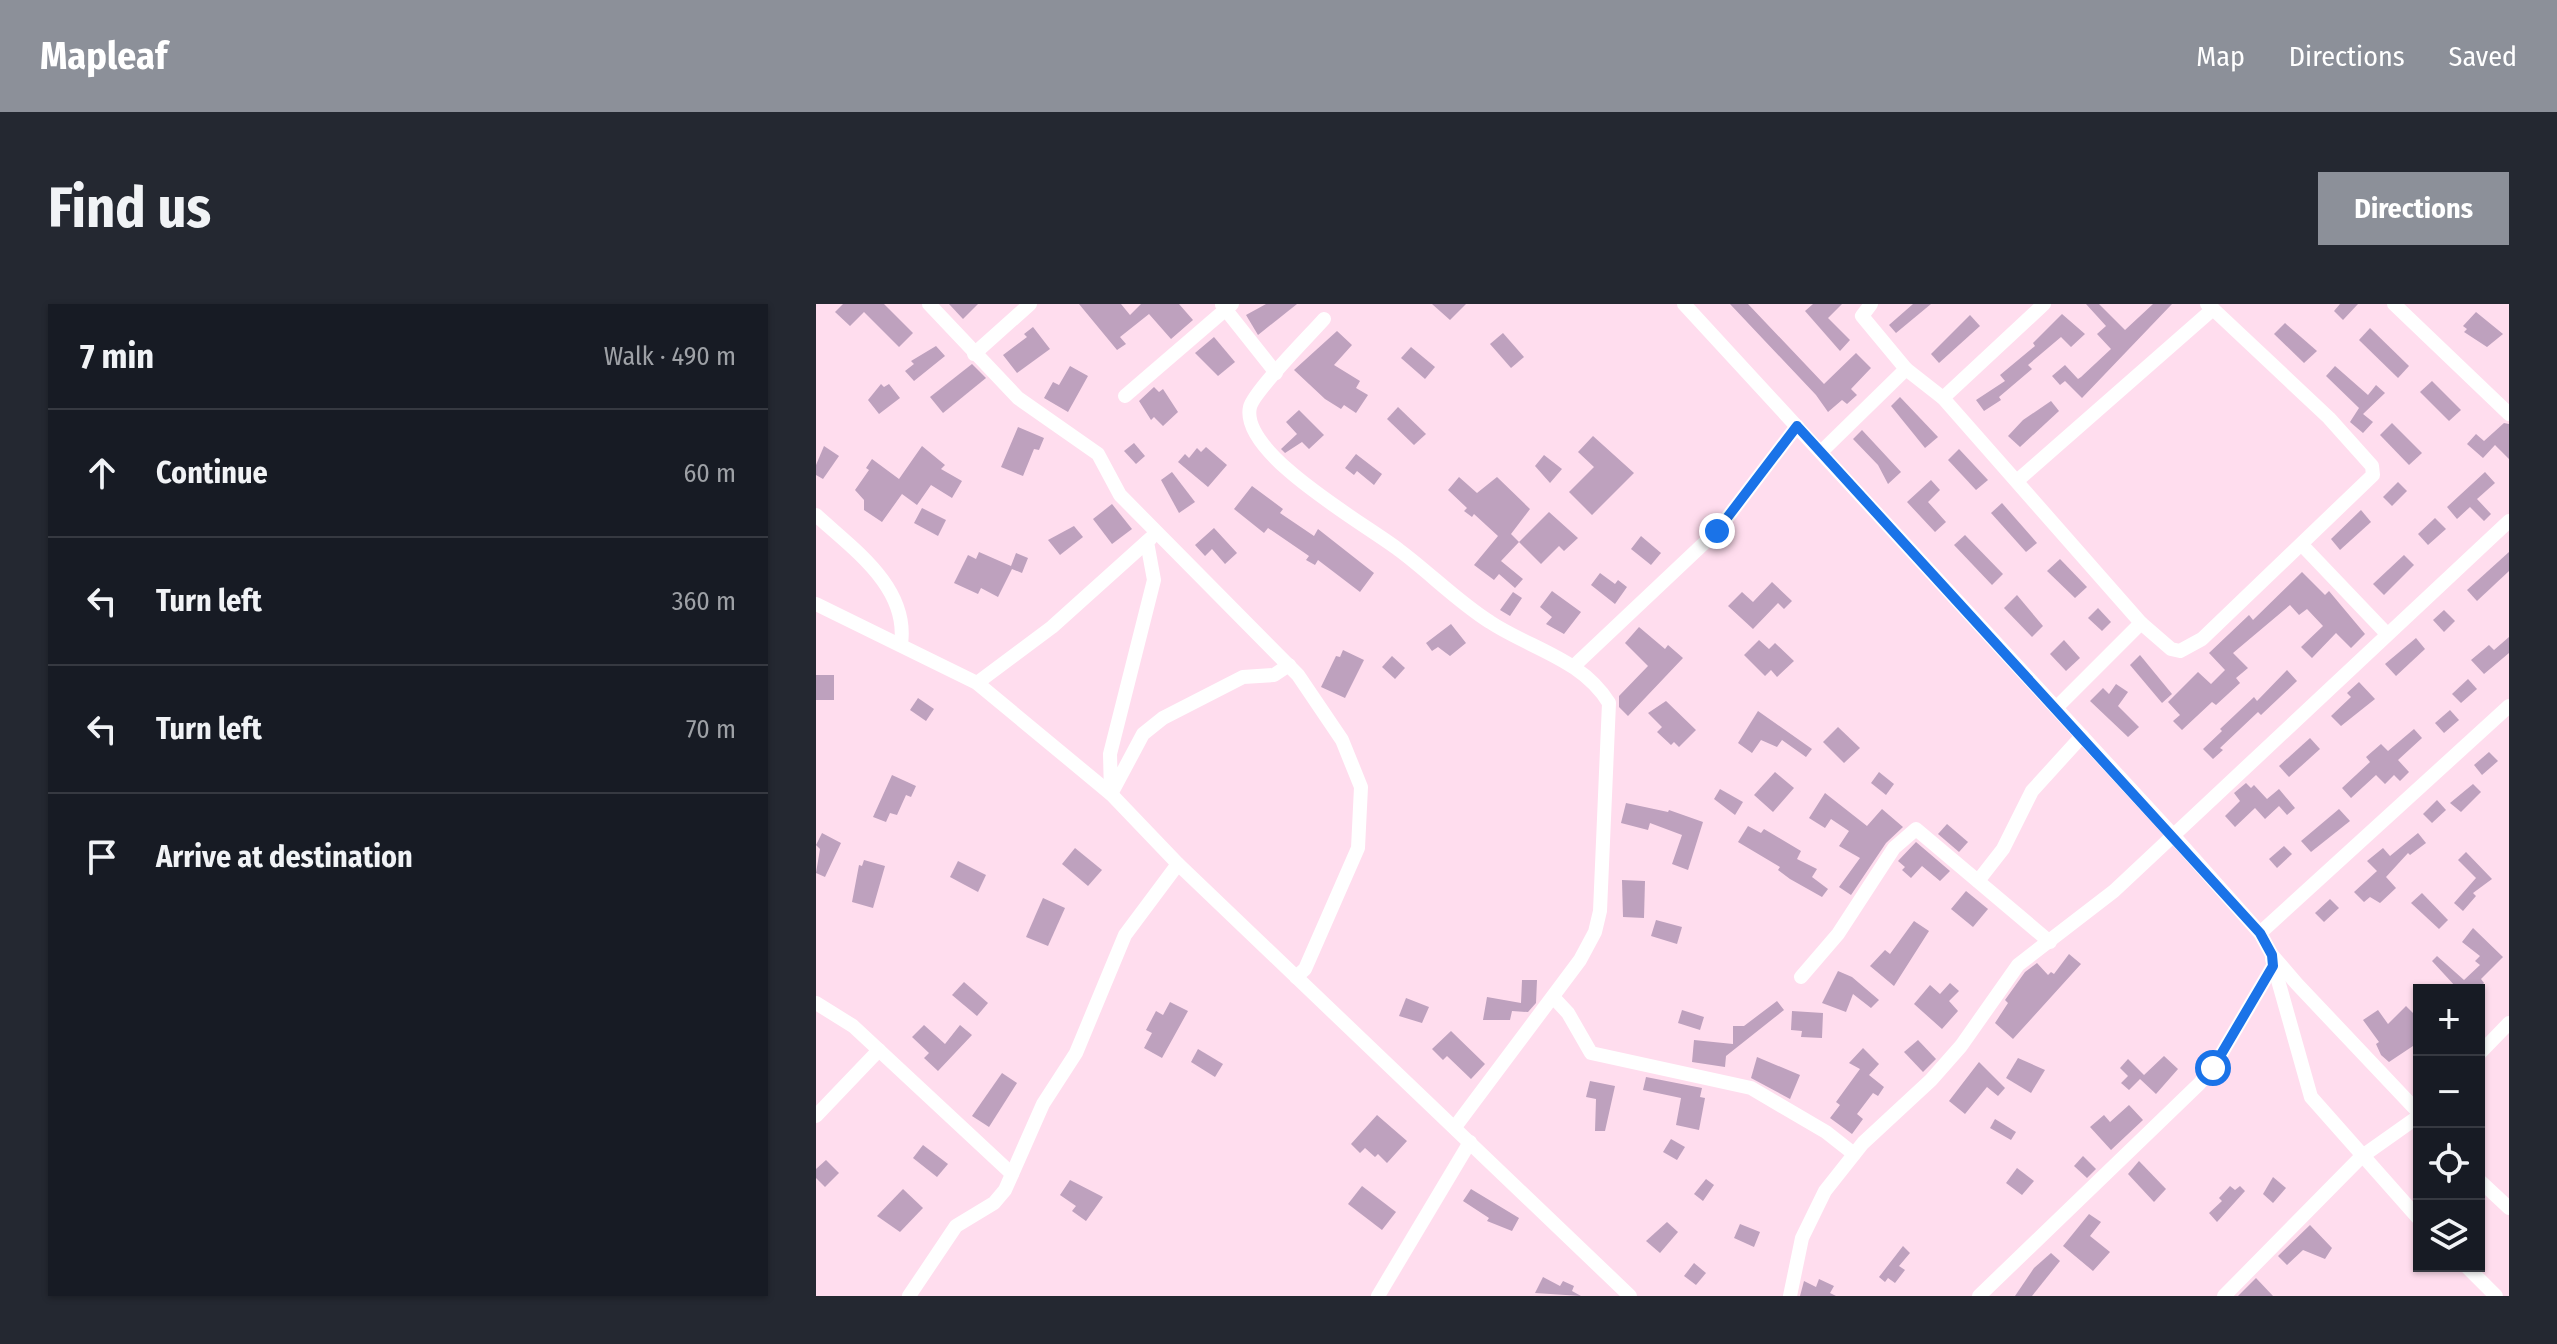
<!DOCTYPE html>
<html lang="en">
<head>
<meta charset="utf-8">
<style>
  :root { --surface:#171b24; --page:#242831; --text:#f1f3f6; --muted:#9ea1a6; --line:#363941; --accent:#8c9099 }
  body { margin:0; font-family:"Fira Sans Condensed",sans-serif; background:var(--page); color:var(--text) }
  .controls { position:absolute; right:24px; bottom:24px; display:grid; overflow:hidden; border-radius:0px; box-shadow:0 2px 6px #0004 }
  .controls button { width:72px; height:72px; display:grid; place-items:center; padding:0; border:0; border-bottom:2px solid var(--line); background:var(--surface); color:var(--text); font:40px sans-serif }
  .stop { position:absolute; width:24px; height:24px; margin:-18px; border:6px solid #1a73e8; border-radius:50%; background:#fff }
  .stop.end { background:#1a73e8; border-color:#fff; box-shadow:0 2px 8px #0008 }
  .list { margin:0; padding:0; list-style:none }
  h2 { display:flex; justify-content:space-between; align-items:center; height:104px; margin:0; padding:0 32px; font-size:34px }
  h2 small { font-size:26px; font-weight:400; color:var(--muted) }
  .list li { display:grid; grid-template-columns:52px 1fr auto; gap:24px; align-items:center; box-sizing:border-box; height:128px; padding:0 32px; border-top:2px solid var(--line) }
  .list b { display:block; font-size:30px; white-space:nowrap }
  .list em { font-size:26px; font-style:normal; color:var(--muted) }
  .icon { flex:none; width:44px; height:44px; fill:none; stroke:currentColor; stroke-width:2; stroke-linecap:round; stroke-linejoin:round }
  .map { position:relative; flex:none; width:1693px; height:992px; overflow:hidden; border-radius:0px }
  header { display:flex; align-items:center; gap:48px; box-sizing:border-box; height:112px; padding:0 40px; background:var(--accent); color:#fff }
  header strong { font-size:38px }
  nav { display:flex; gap:44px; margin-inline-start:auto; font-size:28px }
  .intro { display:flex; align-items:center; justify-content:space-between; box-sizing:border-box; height:192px; padding:0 48px }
  h1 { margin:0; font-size:56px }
  .button { padding:20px 36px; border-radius:0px; background:var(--accent); color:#fff; font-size:28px; font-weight:700 }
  main { display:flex; gap:48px; padding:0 48px }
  aside { flex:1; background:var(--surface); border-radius:0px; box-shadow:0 2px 6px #0004 }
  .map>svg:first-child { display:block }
</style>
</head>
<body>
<header>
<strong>Mapleaf</strong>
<nav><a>Map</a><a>Directions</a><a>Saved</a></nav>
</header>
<div class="intro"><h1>Find us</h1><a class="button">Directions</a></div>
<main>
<aside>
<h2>7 min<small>Walk · 490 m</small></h2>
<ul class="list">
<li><svg class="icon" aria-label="ahead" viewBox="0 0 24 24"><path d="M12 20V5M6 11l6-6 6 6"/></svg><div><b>Continue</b></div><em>60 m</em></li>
<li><svg class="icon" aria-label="left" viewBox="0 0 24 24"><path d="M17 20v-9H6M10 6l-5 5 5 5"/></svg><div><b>Turn left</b></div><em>360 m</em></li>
<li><svg class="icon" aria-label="left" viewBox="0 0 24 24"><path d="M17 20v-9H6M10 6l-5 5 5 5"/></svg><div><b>Turn left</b></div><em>70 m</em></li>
<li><svg class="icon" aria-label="arrive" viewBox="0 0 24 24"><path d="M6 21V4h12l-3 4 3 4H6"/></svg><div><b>Arrive at destination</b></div></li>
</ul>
</aside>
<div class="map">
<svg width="1693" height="992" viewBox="0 0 1693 992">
  <rect width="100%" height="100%" fill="#fde"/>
  <g fill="#bea1be">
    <polygon points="27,0 68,0 97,29 83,43 48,8 34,22 19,8"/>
    <polygon points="133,0 162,0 147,15"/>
    <polygon points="263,0 305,0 314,11 325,0 363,0 377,16 355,35 333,10 304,33 310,40 301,46"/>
    <polygon points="450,0 481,0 442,31 430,11"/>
    <polygon points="616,0 650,0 634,16"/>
    <polygon points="914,0 932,0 1008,80 1040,49 1055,64 1035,85 1041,91 1031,100 1026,96 1012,108 1000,91"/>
    <polygon points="997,0 1026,0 1012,14 1034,36 1024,47 989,7"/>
    <polygon points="1097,0 1115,0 1080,29 1073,21"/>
    <polygon points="1270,0 1283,0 1309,26 1337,0 1356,0 1266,94 1249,77 1244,81 1236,72 1249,61 1262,75 1265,73 1295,45 1281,30 1290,22"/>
    <polygon points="1524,0 1542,0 1527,16 1518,7"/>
    <polygon points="1660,8 1687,30 1671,43 1648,28 1651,25 1647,22"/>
    <polygon points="1246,10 1269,30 1255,43 1245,33 1212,61 1216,65 1183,93 1185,96 1168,107 1160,96 1189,77 1184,71 1219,42 1217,39"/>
    <polygon points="1154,11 1164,22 1123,59 1115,50"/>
    <polygon points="1469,19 1501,47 1488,59 1458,30"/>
    <polygon points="217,23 234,45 201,69 187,51 211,33 208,30"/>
    <polygon points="1554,24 1593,62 1582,74 1543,36"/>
    <polygon points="521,27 536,41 518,61 544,77 540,84 552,91 540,109 528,101 525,105 509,95 478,66"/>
    <polygon points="687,29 708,53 695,64 674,40"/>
    <polygon points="398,33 419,58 402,72 379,49"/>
    <polygon points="120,42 129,52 98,77 89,67 98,60 95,57"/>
    <polygon points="595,43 619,63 609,75 585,54"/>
    <polygon points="156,60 170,74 127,109 114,93"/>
    <polygon points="254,62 272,72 252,108 228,94 237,78 243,81"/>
    <polygon points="1519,62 1552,91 1560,81 1569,89 1547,110 1557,118 1547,129 1534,118 1543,104 1510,72"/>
    <polygon points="1616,77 1645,106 1633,117 1604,88"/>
    <polygon points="65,80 68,83 73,80 84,94 63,110 52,96"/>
    <polygon points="338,83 343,88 347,85 362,108 347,122 338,113 335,116 323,97"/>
    <polygon points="1084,93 1122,133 1109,144 1075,102"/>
    <polygon points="1235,97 1243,107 1204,143 1192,132 1207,116"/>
    <polygon points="582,103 610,130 598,141 571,115"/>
    <polygon points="483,106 508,131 493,145 486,138 469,149 465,145 481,130 470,118"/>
    <polygon points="1576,119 1606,149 1593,161 1564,131"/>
    <polygon points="1688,119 1693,120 1693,155 1679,141 1667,154 1651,140 1660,130 1668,137"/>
    <polygon points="202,123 228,134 223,146 218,145 207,172 185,163"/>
    <polygon points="1046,126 1085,168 1072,180 1062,161 1037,135"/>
    <polygon points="777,132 818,169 776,211 753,188 778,163 762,148"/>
    <polygon points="318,139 329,152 320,160 308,147"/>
    <polygon points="8,142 23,152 7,175 0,171 0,161"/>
    <polygon points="106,142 129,161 125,165 146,177 136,194 115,181 101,201 86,190 66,218 48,206 48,196 39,186 53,166 50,164 56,155 83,175"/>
    <polygon points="390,143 411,161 392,183 362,158 369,150 373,154 381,144 385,148"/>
    <polygon points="1143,145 1172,176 1160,186 1132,156"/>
    <polygon points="540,150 566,170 558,181 541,167 538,171 529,164"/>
    <polygon points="728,151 746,165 734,179 719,162"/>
    <polygon points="356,168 379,198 363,209 345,176"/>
    <polygon points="1669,168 1679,179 1661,195 1675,210 1668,217 1654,203 1641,215 1631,203"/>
    <polygon points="643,173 661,189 681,173 714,205 695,230 703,238 733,208 762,234 748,247 743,242 725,260 703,238 685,257 707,275 699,284 683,270 678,276 658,261 682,232 658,210 656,213 648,207 651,204 632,186"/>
    <polygon points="1115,176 1124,186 1112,198 1130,218 1119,228 1091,198"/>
    <polygon points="1582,178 1591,187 1576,202 1567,193"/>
    <polygon points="436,182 467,205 464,209 498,232 502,225 558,269 544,288 502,256 499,261 490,256 493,252 452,224 448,229 418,205"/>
    <polygon points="1186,199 1221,239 1210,248 1175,209"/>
    <polygon points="296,200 316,225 296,240 277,215"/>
    <polygon points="106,204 130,216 122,232 98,219"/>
    <polygon points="1545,206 1555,218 1524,246 1515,235"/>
    <polygon points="1619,214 1630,225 1612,241 1602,230"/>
    <polygon points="258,222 267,233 244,251 232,236"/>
    <polygon points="398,224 421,249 409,260 396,245 389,252 379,241"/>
    <polygon points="1149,231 1187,270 1176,281 1138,241"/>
    <polygon points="825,232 845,249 835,261 815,245"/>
    <polygon points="163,248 195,262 200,249 212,254 206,269 196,265 182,293 165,284 162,290 138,279 152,251 160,255"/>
    <polygon points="1693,248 1693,267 1661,297 1651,286"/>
    <polygon points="1588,251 1598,261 1568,291 1557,280"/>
    <polygon points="1244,255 1271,283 1259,294 1231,267"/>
    <polygon points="1486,268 1509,291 1513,287 1549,330 1535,344 1520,329 1496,354 1485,343 1507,322 1491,305 1483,311 1474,301 1417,349 1432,364 1420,374 1424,379 1400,401 1396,398 1366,426 1357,417 1364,411 1352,398 1382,368 1395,380 1409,366 1393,349 1433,311 1437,316"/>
    <polygon points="784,269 799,280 802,276 811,283 799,300 775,281"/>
    <polygon points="956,278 976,297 968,305 962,299 937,325 912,302 926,288 937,298"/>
    <polygon points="736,287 765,308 748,330 730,320 736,313 724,303"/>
    <polygon points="697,288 706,294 694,312 684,306"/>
    <polygon points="1201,291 1227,322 1216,333 1188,304"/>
    <polygon points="1282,304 1295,318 1286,327 1272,314"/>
    <polygon points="1628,306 1639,317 1628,328 1617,316"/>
    <polygon points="635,320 650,339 634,352 622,343 616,347 610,339"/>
    <polygon points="823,323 849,345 852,341 867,354 812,412 803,403 803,392 832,362 809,339"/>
    <polygon points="1693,333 1693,349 1668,370 1655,356 1673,341 1678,346"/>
    <polygon points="1600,334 1609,345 1580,372 1569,360"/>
    <polygon points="943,336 953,345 959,339 978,357 961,373 955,366 949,372 928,351"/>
    <polygon points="1248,336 1264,354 1250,367 1234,350"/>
    <polygon points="527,346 548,356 529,394 505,383 520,352 524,353"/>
    <polygon points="1324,351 1356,390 1346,399 1314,361"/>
    <polygon points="576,352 589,364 579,375 566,363"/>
    <polygon points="1471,366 1481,377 1445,411 1442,408 1404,444 1407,446 1397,455 1387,445 1406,427 1404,425 1438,393 1441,397"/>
    <rect x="0" y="371" width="18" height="25"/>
    <polygon points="1652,375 1661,385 1645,399 1636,390"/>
    <polygon points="1543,378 1559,395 1525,422 1515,412 1535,393 1531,389"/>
    <polygon points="1300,380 1312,388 1302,402 1323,423 1312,433 1274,397 1287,384 1293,390"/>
    <polygon points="102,394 118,405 110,417 94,406"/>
    <polygon points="850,397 880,426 863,443 858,438 855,441 841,428 846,423 832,409"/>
    <polygon points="1634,406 1643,416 1628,429 1619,419"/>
    <polygon points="942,407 996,445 990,453 966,436 961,443 945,436 936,449 922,439"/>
    <polygon points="1022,423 1044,444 1028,459 1007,438"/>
    <polygon points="1598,425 1606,434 1582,456 1593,468 1584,477 1578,471 1569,480 1560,471 1535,494 1526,484 1554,458 1550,453 1565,440 1572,447"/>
    <polygon points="1494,434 1504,445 1473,473 1463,462"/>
    <polygon points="1673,448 1682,457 1666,471 1658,461"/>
    <polygon points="959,468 978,484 957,508 938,491"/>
    <polygon points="1063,468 1078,480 1070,491 1055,479"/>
    <polygon points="76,471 100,482 95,493 90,491 81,511 74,509 70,518 57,513"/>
    <polygon points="1430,479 1435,484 1438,481 1451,495 1463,485 1479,504 1471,511 1463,502 1449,515 1439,504 1419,523 1409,512 1424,497 1418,489"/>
    <polygon points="1657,480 1665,488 1645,508 1634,499"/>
    <polygon points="904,485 927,498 919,511 898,495"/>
    <polygon points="1009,489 1051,522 1066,505 1087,523 1070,539 1035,591 1023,583 1044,554 1023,542 1033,527 1015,515 1009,524 993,514"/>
    <polygon points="1621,496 1630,506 1616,519 1607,510"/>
    <polygon points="810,499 852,508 853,506 887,518 872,566 856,560 866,531 834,519 832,526 805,519"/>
    <polygon points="1523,505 1534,517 1495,548 1485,537"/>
    <polygon points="1131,520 1152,538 1143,548 1122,530"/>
    <polygon points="932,522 945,529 948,525 985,547 981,555 1001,565 996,573 1012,585 1006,593 974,575 962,566 964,563 922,538"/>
    <polygon points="6,529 25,539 9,573 0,569 4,545 0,541"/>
    <polygon points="1602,529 1610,539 1594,551 1592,549 1570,573 1580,584 1564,599 1554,593 1548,598 1538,588 1561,567 1551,557 1567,544 1574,552"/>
    <polygon points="1100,538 1134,567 1124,577 1106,562 1095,574 1086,566 1089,563 1082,557"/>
    <polygon points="1468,542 1476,550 1461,564 1453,555"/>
    <polygon points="259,544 286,566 272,582 246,560"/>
    <polygon points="1650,548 1676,575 1657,589 1660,592 1647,607 1638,599 1660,574 1642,556"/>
    <polygon points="48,556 69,562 57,604 36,598 43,561 46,562"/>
    <polygon points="142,557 170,571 162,588 134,573"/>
    <polygon points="806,576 829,577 828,614 807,613"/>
    <polygon points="1150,587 1172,605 1157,623 1135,605"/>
    <polygon points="1606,589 1632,616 1623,625 1595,599"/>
    <polygon points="227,594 249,604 232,642 210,633"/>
    <polygon points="1514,595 1523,604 1508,618 1499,609"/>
    <polygon points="840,616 866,623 861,640 835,632"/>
    <polygon points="1098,617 1113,627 1078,682 1054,662 1069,646 1074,650"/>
    <polygon points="1657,624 1687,653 1665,675 1668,679 1661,686 1636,686 1640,683 1616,657 1621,652 1648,676 1664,661 1659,657 1664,652 1646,638"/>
    <polygon points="1253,650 1265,660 1197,735 1179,719 1192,699 1189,696 1209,668 1221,659 1232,671 1235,668 1238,670"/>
    <polygon points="1022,667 1036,673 1063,696 1055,704 1037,690 1030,708 1006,699"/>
    <polygon points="706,676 721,676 720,699 712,708 696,707 694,716 667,716 671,693 705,699"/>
    <polygon points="148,678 172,699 161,712 136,691"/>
    <polygon points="1134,679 1143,687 1133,697 1142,707 1126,725 1098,700 1114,681 1124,690"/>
    <polygon points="590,694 613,703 606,719 583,712"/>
    <polygon points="961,697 968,706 910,752 909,763 876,758 878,736 917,740 917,722 928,722"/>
    <polygon points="354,698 372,707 346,754 328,744 336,729 330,726 340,707 347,711"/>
    <polygon points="1590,702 1603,715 1603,738 1573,758 1565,751 1560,740 1563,738 1547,716 1562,706 1572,720"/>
    <polygon points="866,706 888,713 884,726 862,719"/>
    <polygon points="976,707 1007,709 1006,734 985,733 986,727 975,726"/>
    <polygon points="108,721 129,740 144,721 156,731 122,767 108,754 113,749 96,733"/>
    <polygon points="635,727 669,760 655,775 631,752 627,756 616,745"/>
    <polygon points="1102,736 1120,755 1107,768 1088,748"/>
    <polygon points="1047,744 1063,760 1053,771 1068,783 1062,792 1057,789 1041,810 1047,815 1036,830 1014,814 1024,801 1020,798 1044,765 1033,759"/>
    <polygon points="382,745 407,760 399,773 375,758"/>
    <polygon points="1348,752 1362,765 1340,790 1324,775 1313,786 1305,779 1312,772 1304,764 1312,755 1328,771"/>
    <polygon points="941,753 984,771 974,795 935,774"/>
    <polygon points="1202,754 1229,766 1215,789 1190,774"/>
    <polygon points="1163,758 1189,784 1182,792 1171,783 1149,810 1133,797"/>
    <polygon points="186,769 201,779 173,823 156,812"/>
    <polygon points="830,773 886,784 884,793 889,794 883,826 860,821 865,794 827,786"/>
    <polygon points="774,777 799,782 789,827 779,827 780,795 770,793"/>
    <polygon points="1313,801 1327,816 1295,846 1274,823 1288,811 1294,818"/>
    <polygon points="561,811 591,837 571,859 562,850 559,853 549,844 544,849 535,840"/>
    <polygon points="1179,815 1200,828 1195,836 1174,824"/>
    <polygon points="855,835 869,843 861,856 847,848"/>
    <polygon points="107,841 132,860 121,873 97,854"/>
    <polygon points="1267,852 1280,865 1271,874 1258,862"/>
    <polygon points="10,856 23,869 9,883 0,874 0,865"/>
    <polygon points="1323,857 1350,885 1338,898 1312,870"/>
    <polygon points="1201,864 1218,877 1206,891 1190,879"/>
    <polygon points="1457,873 1470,884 1457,899 1447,890"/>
    <polygon points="890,875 898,881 887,897 878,890"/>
    <polygon points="254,876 287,893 270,917 256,907 260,902 244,891"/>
    <polygon points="546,882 580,908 566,926 532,900"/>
    <polygon points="1414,882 1419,886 1424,882 1429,887 1401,918 1393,909 1406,897 1403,894"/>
    <polygon points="87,885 107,904 84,928 61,912"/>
    <polygon points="655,885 703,914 696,927 671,917 673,914 647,897"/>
    <polygon points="1273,910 1285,918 1274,932 1294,948 1277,967 1247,942"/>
    <polygon points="851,918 862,928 844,949 830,937"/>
    <polygon points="924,920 944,928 938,943 918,934"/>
    <polygon points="1494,921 1516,944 1509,955 1487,946 1471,961 1462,952"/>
    <polygon points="1087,942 1094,949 1083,962 1089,966 1079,979 1072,974 1069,978 1063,973"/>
    <polygon points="1235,949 1244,957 1216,992 1199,992 1218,964"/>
    <polygon points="878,959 890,969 880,981 868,972"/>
    <polygon points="727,973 744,982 747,977 758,982 756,987 765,992 719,989"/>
    <polygon points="1440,974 1457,992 1422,992"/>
    <polygon points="1003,975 1018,982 1014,989 1020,992 984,992 988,977 1000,983"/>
  </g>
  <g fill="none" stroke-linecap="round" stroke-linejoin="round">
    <g stroke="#fff" stroke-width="14">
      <polyline points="113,0 202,94 282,150 304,191 482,371 526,436 545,483 542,544 489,665 480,673"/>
      <polyline points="868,0 1356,530 1444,629 1456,651 1481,680 1603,809"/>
      <polyline points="1055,0 1046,12 1090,65 1127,94 1325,319 1355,345 1364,347 1386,335 1557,171 1556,162 1513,114 1397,5"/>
      <polyline points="1578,0 1693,110"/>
      <polyline points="406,1 460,69"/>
      <path d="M508,15C494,31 438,87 434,103C423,150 551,221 583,246C614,269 642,298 674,318C715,345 766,355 793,399L784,607L779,628L764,656L639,823"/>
      <polyline points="158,50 214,0"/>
      <polyline points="309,92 416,0"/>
      <polyline points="1127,94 1228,0"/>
      <polyline points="1005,148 1090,65"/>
      <polyline points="1202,176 1397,5 1391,0"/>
      <path d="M0,211C37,245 93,283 85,340"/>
      <polyline points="331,238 338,276 294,450 295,490 327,430 347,414 427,373 458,371 473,361"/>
      <polyline points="1487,242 1571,330"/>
      <polyline points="0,300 161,379 295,490 362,560 814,992"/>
      <polyline points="759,361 901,227 981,122"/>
      <polyline points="161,379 236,323 335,234"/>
      <polyline points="1240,404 1325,319"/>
      <polyline points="1162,577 1187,545 1216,487 1266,432"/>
      <polyline points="1444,629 1693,402"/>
      <polyline points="1456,655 1495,793 1603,915"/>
      <polyline points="985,673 1022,630 1078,544 1100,525 1234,638"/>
      <polyline points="738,694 752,709 775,749 935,784 1010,828 1038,850"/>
      <polyline points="0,699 37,722 196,870"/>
      <polyline points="1663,750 1693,719"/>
      <polyline points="0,812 63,746"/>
      <polyline points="1663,876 1693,904"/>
      <polyline points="1650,962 1680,992"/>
      <polyline points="93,992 140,922 178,899 189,886 227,800 260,749 309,631 362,560"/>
      <polyline points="562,992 654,838"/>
      <polyline points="974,992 986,934 1009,887 1047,839 1115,776 1145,742 1202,661 1298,587 1693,217"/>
      <polyline points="1163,992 1383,780 1397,764 1457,662"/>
      <polyline points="1408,992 1545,853 1603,812"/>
    </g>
  </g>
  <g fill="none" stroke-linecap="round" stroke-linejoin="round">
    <polyline stroke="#1a73e8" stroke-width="10" points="901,227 981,122 1444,629 1456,651 1457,662 1397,764"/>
  </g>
</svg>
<div class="controls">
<button>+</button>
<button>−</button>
<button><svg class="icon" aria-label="locate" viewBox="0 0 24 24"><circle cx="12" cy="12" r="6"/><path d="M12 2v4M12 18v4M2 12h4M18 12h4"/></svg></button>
<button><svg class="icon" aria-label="layers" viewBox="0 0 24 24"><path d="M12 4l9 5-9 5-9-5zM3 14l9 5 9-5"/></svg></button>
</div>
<div class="stop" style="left:1397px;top:764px"></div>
<div class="stop end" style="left:901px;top:227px"></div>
</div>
</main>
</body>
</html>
